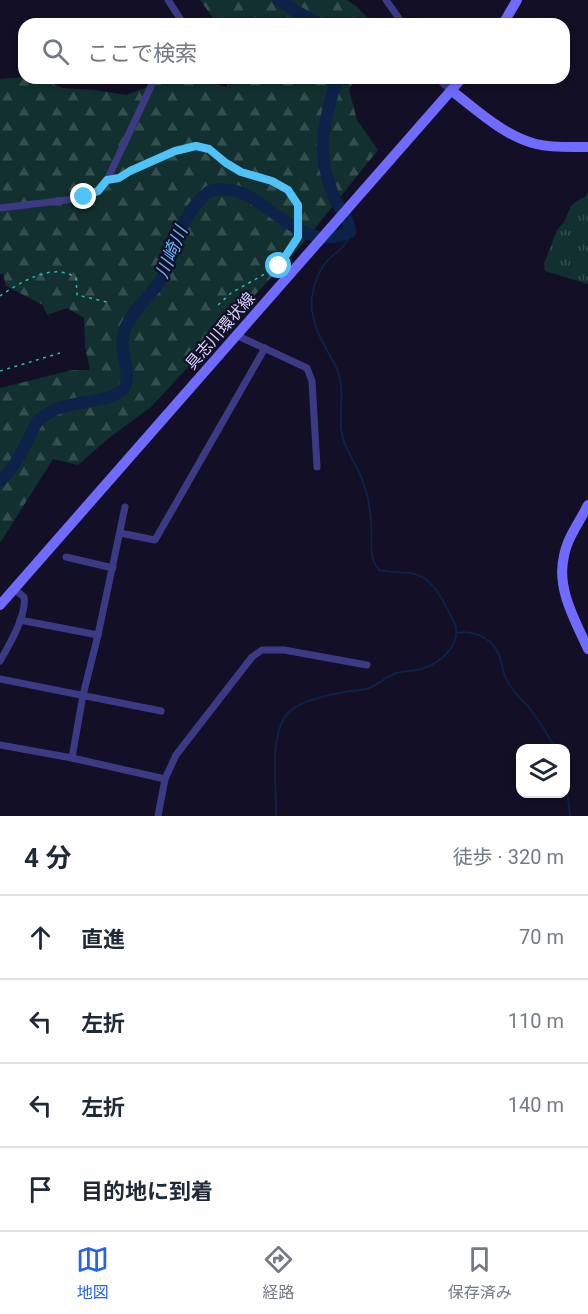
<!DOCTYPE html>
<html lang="ja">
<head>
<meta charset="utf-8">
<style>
  :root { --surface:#fff; --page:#f2f2f3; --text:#1f2937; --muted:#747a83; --line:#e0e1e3; --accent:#2563eb }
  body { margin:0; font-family:Roboto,"Noto Sans JP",sans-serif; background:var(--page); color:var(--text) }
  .controls { position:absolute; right:18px; bottom:18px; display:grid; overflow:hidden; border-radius:12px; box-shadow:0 3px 9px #0003 }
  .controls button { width:54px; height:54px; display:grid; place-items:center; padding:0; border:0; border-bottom:2px solid var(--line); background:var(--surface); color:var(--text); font:30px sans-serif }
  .stop { position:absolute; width:18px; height:18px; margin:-14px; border:4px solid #4fc3f7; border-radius:50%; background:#fff }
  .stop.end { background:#4fc3f7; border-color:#fff; box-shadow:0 2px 6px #0008 }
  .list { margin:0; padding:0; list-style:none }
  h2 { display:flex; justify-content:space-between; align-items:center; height:78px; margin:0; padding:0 24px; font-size:26px }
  h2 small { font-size:20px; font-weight:400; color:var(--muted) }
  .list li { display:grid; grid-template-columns:39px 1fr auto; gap:18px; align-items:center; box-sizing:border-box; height:84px; padding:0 24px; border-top:2px solid var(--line) }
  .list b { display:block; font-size:22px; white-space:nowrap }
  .list em { font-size:20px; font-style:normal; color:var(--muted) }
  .icon { flex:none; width:33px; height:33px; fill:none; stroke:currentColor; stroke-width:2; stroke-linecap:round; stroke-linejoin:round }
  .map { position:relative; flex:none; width:588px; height:816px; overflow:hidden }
  .search { position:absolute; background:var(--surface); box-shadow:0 3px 9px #0003; left:18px; right:18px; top:18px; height:66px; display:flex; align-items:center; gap:15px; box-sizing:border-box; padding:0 21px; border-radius:18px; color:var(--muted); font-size:22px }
  .sheet { height:414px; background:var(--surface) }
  nav { display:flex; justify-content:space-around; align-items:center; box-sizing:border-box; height:84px; border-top:2px solid var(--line); background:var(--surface); font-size:16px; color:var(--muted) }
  nav a { display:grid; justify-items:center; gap:3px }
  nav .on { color:var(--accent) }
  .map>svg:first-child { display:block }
</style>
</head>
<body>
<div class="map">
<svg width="588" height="816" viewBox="0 0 588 816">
  <defs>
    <pattern id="grass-tufts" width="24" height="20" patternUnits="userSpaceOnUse" patternTransform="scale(1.5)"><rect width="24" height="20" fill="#12302f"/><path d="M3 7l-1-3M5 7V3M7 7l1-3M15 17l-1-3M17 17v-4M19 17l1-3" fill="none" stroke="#344d4e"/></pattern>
    <pattern id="forest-firs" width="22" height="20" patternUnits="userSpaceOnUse" patternTransform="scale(1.5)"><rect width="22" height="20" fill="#12302f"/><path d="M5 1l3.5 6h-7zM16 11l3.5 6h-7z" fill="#344d4e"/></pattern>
  </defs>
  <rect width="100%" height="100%" fill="#130f26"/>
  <polygon fill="url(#grass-tufts)" points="588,192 588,284 545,271 544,264 557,230 564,222 571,206 578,200 585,197"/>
  <g fill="url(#forest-firs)">
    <polygon points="200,0 347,0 356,6 372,22 372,24 218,24 215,21"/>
    <polygon points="24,77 24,78 38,78 63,88 95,90 126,95 170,78 189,78 227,87 227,78 356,78 349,90 357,120 378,150 304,242 151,407 109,438 78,465 53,459 0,543 0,388 72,370 90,370 85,347 84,318 67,308 47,315 43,305 6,286 3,274 0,274 0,79"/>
  </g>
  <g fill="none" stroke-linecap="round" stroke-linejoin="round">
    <g stroke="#0c2248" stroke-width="2">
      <path d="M457,633C469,631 481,634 491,643C501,652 501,665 505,676C510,690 522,699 530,709C540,722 548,735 555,748"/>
      <polyline points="566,780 570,816"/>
      <path d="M276,816C277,788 268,735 288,713C298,702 324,696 339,693C348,691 357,691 366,689C377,686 384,678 394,674C402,670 413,672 421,669C442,663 466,641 452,618C442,600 434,577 411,573C400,571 389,573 379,570C367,557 373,537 371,521C370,509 368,496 364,485C359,467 345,452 342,434C338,414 345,394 339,375C337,367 333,361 329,354C319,336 310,319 312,298C313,285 319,270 328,260C337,251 348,246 350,232"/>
    </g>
    <g stroke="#0c2248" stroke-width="12">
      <polyline points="279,0 294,10 320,24"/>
      <path d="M0,481C13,470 20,455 28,440C31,433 34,425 39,420C43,416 49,413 54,410C71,401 119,402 125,386C131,371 120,353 123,337C127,313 148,300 160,281C178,254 175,225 200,200C203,197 206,193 210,191C216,189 222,189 228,190C245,191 255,200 268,209C294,228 318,247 350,232C350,217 338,209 333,195C328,180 322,163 323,146C323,123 331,100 337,78"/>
    </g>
    <g stroke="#2fb8b0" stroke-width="1.5" stroke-dasharray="3 4.5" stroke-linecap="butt">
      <polyline points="116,179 157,158 175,151 196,146 209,149 226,163 241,172 272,181 288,190 298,205 298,238 279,266 231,293 217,306"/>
      <path d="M0,296C19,283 54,261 76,278L77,295L107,302"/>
      <polyline points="0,371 60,353"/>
    </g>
    <g stroke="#3d3a85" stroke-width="7">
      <polyline points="168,0 181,20 182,24"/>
      <polyline points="386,0 403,24"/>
      <polyline points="437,78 452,91"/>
      <polyline points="0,208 75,199 98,191 107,180 155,78"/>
      <polyline points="236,335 307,368 312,381 317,467"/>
      <polyline points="120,533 155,540 265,348"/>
      <polyline points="66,557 113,568"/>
      <polyline points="20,620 98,635"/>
      <path d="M0,661C9,645 27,615 24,597L14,589"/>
      <polyline points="0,679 161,711"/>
      <polyline points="0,745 72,758 165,779"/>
      <polyline points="72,758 83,695 98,635 125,507"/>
      <polyline points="158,816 165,779 176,755 252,657 262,650 284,650 367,665"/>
    </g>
    <g stroke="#6f6bff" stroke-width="10">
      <polyline points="503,24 517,0"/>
      <path d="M452,91C477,110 504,136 536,144C553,148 571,147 588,147"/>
      <path d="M588,505C580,521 567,538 564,556C556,588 575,620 588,649"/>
      <polyline points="0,605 462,78"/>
    </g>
  </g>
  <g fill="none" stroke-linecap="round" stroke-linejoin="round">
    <polyline stroke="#4fc3f7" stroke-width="8" points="84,197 98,191 107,180 119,178 130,171 175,151 196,146 209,149 226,163 241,172 272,181 288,190 298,205 298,237 279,266"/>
  </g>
  <g text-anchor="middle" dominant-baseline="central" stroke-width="4.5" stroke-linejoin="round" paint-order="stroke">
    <g font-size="16" fill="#d9d4ff" stroke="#130f26">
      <text transform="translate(220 331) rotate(-49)">具志川環状線</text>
    </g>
    <g font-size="18" font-style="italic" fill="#62b6ff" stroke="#130f26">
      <text transform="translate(171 252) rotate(-67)">川崎川</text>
    </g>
  </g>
</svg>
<div class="controls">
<button><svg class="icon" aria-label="layers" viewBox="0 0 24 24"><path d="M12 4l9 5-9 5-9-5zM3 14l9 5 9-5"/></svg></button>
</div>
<div class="stop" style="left:279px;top:266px"></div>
<div class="stop end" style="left:84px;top:197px"></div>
<div class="search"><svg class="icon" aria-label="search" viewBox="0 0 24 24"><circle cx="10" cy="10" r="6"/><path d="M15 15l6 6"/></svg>ここで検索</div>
</div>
<section class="sheet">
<h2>4 分<small>徒歩 · 320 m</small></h2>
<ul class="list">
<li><svg class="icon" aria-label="ahead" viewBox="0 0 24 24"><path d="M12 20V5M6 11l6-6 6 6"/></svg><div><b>直進</b></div><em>70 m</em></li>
<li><svg class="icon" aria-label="left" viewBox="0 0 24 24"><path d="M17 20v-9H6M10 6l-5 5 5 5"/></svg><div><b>左折</b></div><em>110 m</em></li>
<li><svg class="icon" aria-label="left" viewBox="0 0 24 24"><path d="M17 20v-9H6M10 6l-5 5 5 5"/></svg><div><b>左折</b></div><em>140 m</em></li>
<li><svg class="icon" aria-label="arrive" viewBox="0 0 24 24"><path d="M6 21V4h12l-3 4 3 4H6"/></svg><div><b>目的地に到着</b></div></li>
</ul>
</section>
<nav>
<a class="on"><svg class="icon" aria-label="map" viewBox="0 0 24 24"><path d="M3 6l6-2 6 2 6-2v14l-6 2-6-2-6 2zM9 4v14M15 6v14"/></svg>地図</a>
<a><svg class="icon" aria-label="directions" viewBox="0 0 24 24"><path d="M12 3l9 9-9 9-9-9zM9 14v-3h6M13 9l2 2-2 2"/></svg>経路</a>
<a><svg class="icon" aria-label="saved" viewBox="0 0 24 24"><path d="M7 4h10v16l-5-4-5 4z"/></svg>保存済み</a>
</nav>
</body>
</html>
